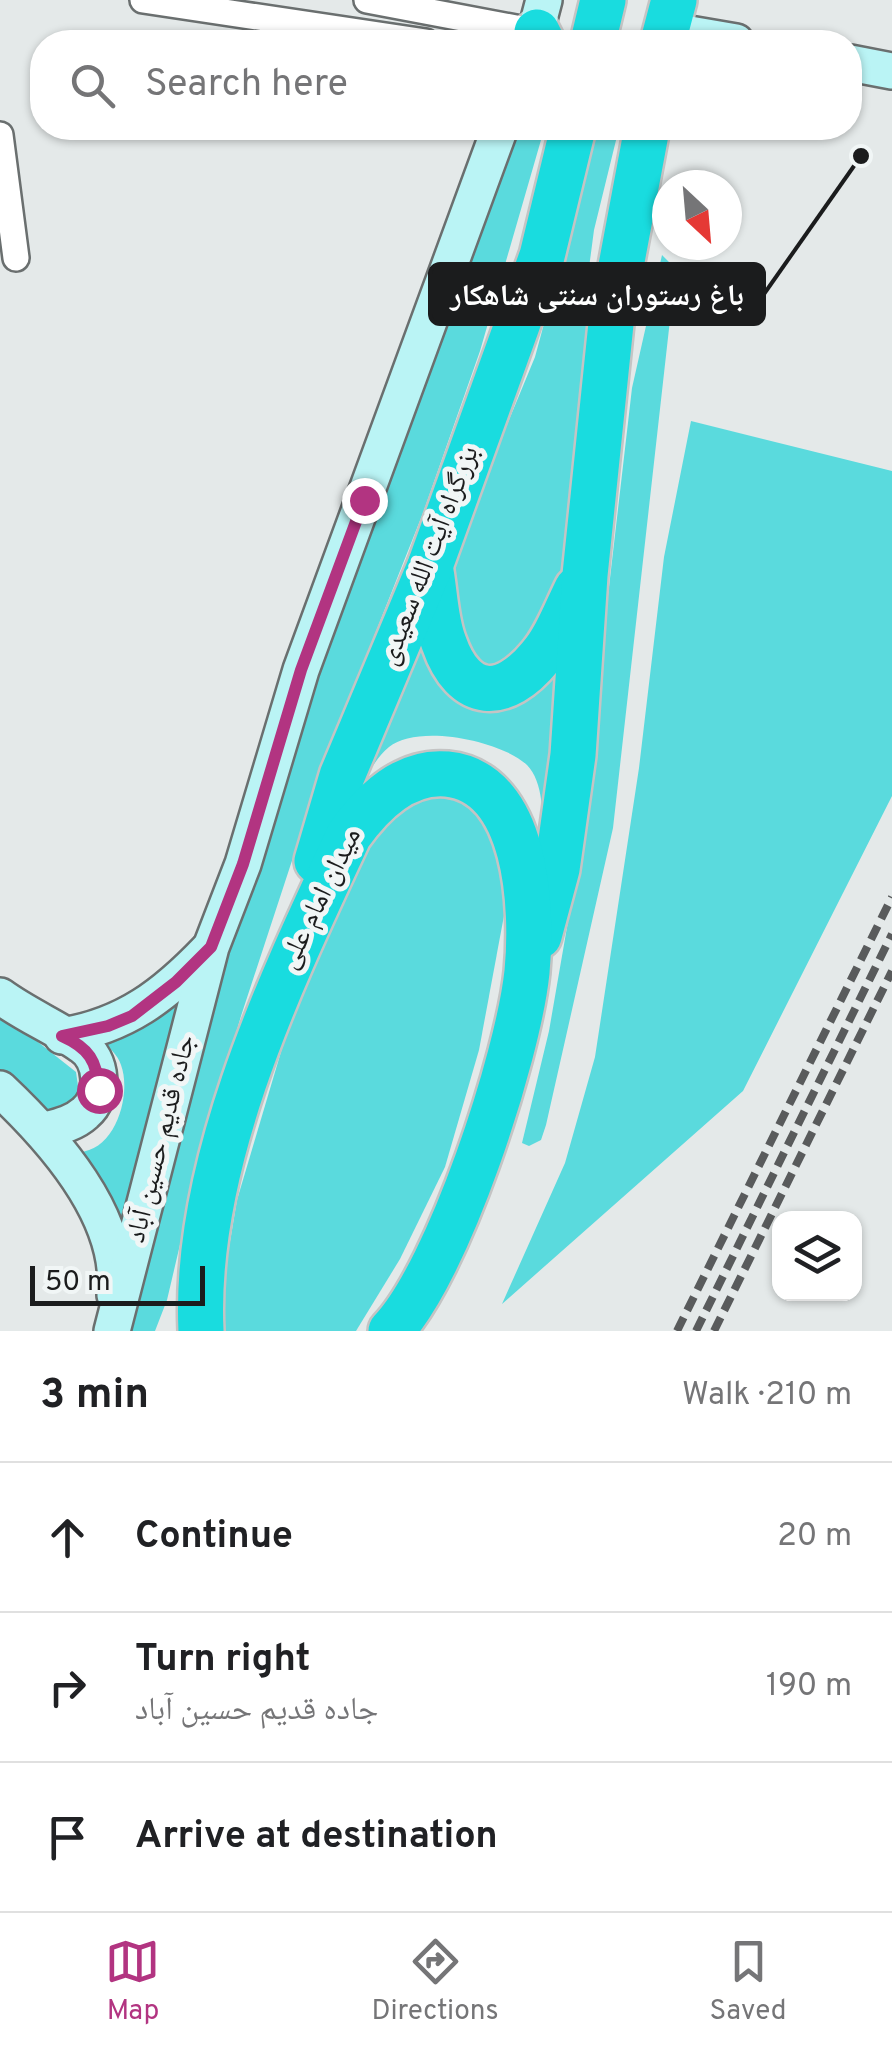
<!DOCTYPE html>
<html lang="en">
<head>
<meta charset="utf-8">
<style>
  :root { --surface:#fff; --page:#f6f6f6; --text:#202124; --muted:#757577; --line:#e0e0e0; --accent:#b23481 }
  body { margin:0; font-family:Overpass,"Noto Naskh Arabic",sans-serif; background:var(--page); color:var(--text) }
  .controls { position:absolute; right:30px; bottom:30px; display:grid; overflow:hidden; border-radius:20px; box-shadow:0 2px 8px #0004 }
  .controls button { width:90px; height:90px; display:grid; place-items:center; padding:0; border:0; border-bottom:2px solid var(--line); background:var(--surface); color:var(--text); font:50px sans-serif }
  .compass { position:absolute; left:652px; top:170px; width:90px; height:90px; border-radius:50%; background:var(--surface); box-shadow:0 2px 8px #0004; rotate:154deg }
  .scale { position:absolute; left:30px; bottom:25px; width:175px; box-sizing:border-box; padding-left:10px; border:5px solid #1b1c1d; border-top:0; font-size:28px; line-height:35px; white-space:nowrap; color:#1b1c1d; -webkit-text-stroke:8px #f1f6f6; paint-order:stroke }
  .stop { position:absolute; width:30px; height:30px; margin:-22px; border:8px solid #b23481; border-radius:50%; background:#fff }
  .stop.end { background:#b23481; border-color:#fff; box-shadow:0 2px 10px #0008 }
  .list { margin:0; padding:0; list-style:none }
  h2 { display:flex; justify-content:space-between; align-items:center; height:130px; margin:0; padding:0 40px; font-size:42px }
  h2 small { font-size:32px; font-weight:400; color:var(--muted) }
  .list li { display:grid; grid-template-columns:65px 1fr auto; gap:30px; align-items:center; box-sizing:border-box; height:150px; padding:0 40px; border-top:2px solid var(--line) }
  .list b { display:block; font-size:38px; white-space:nowrap }
  .list p { margin:0; font-size:32px; white-space:nowrap; color:var(--muted) }
  .list em { font-size:32px; font-style:normal; color:var(--muted) }
  .icon { flex:none; width:55px; height:55px; fill:none; stroke:currentColor; stroke-width:2; stroke-linecap:round; stroke-linejoin:round }
  .map { position:relative; flex:none; width:892px; height:1331px; overflow:hidden }
  .search { position:absolute; background:var(--surface); box-shadow:0 2px 8px #0004; left:30px; right:30px; top:30px; height:110px; display:flex; align-items:center; gap:25px; box-sizing:border-box; padding:0 35px; border-radius:40px; color:var(--muted); font-size:38px }
  .sheet { height:580px; background:var(--surface) }
  nav { display:flex; justify-content:space-around; align-items:center; box-sizing:border-box; height:140px; border-top:2px solid var(--line); background:var(--surface); font-size:28px; color:var(--muted) }
  nav a { display:grid; justify-items:center; gap:5px }
  nav .on { color:var(--accent) }
  .map>svg:first-child { display:block }
</style>
</head>
<body>
<div class="map">
<svg width="892" height="1331" viewBox="0 0 892 1331">
  <rect width="100%" height="100%" fill="#e4e9e9"/>
  <g fill="#5adadd">
    <polygon points="502,128 538,128 541,140 480,351 423,513 325,760 241,1016 202,1151 167,1300 155,1331 117,1331 213,953"/>
    <path d="M597,128H619L594,230L587,283L586,453L545,839C542,817 544,782 527,765C502,741 418,723 389,747C375,758 364,782 353,797L535,357Z"/>
    <polygon points="662,255 673,266 672,302 613,828 546,1125 541,1140 529,1146 522,1143 549,1031 575,881 632,388"/>
    <polygon points="691,421 892,471 892,796 743,1091 502,1304 565,1163 595,1057 639,768 664,557"/>
    <polygon points="422,790 480,797 508,894 479,1050 445,1167 400,1259 356,1331 215,1331 237,1200 297,998 365,837"/>
    <path d="M180,991L125,1232L79,1152C115,1151 132,1095 121,1065C118,1055 108,1047 102,1039Z"/>
    <polygon points="0,1012 76,1072 80,1100 53,1119 0,1078"/>
  </g>
  <g fill="none" stroke-linecap="round" stroke-linejoin="round">
    <g stroke="#6a6f6f" stroke-width="30">
      <g id="street">
        <polyline points="143,0 426,42"/>
        <polyline points="367,0 537,32"/>
        <polyline points="0,135 16,258"/>
      </g>
    </g>
    <g stroke="#6a6f6f" stroke-width="40">
      <g id="secondary">
        <polyline points="666,30 736,42"/>
        <polyline points="533,42 544,0"/>
        <polyline points="850,63 892,71"/>
        <path d="M0,996C26,1015 55,1027 81,1045C103,1059 105,1096 85,1113C73,1124 57,1127 42,1131"/>
        <path d="M62,1036C125,1026 165,995 208,950"/>
        <path d="M0,1089C52,1138 124,1217 115,1295"/>
        <polyline points="112,1331 211,947 243,864 301,670 500,128"/>
      </g>
    </g>
    <g stroke="#c4c4c4" stroke-width="50">
      <g id="highway">
        <polyline points="537,32 542,42"/>
        <polyline points="593,42 603,0"/>
        <polyline points="663,42 674,0"/>
        <path d="M430,566C435,591 435,620 444,643C464,701 504,701 540,657C556,639 566,611 577,589"/>
        <polyline points="317,861 342,776 430,566 542,256 573,128"/>
        <polyline points="539,936 557,869 573,755 585,575 612,314 647,128"/>
        <path d="M201,1331C193,1164 280,983 349,835C371,804 404,770 447,774C528,782 533,909 527,972C518,1057 449,1270 391,1331"/>
      </g>
    </g>
    <use href="#street" stroke="#fff" stroke-width="25"/>
    <use href="#secondary" stroke="#baf4f5" stroke-width="35"/>
    <use href="#highway" stroke="#19dcdf" stroke-width="45"/>
    <g stroke="#595b5c" stroke-width="8" stroke-dasharray="15 8" stroke-linecap="butt">
      <polyline points="677,1331 892,897"/>
      <polyline points="696,1331 892,934"/>
      <polyline points="714,1331 892,971"/>
    </g>
  </g>
  <g fill="none" stroke-linecap="round" stroke-linejoin="round">
    <path stroke="#b23481" stroke-width="12" d="M99,1090C97,1061 89,1048 62,1036L108,1026L132,1016L176,982L211,947L243,864L301,670L364,500"/>
  </g>
  <g text-anchor="middle" dominant-baseline="central" stroke-width="10" stroke-linejoin="round" paint-order="stroke">
    <g font-size="28" fill="#1b1c1d" stroke="#f1f6f6">
      <text transform="translate(430 556) rotate(-69)">بزرگراه آیت الله سعیدی</text>
      <text transform="translate(321 899) rotate(-64)">میدان امام علی</text>
      <text transform="translate(162 1139) rotate(-76)">جاده قدیم حسین آباد</text>
    </g>
  </g>
  <path fill="none" stroke="#1b1c1d" stroke-width="4" d="M861 156L764 294"/>
  <circle fill="#1b1c1d" stroke="#f1f6f6" stroke-width="4" cx="861" cy="156" r="10"/>
  <rect fill="#1b1c1d" stroke="#1b1c1d" stroke-width="4" x="430" y="264" width="334" height="60" rx="10"/>
  <g font-size="30" text-anchor="middle" font-weight="bold" fill="#fff">
    <text x="597" y="305">باغ رستوران سنتی شاهکار</text>
  </g>
</svg>
<div class="controls">
<button><svg class="icon" aria-label="layers" viewBox="0 0 24 24"><path d="M12 4l9 5-9 5-9-5zM3 14l9 5 9-5"/></svg></button>
</div>
<svg class="compass" viewBox="-18 -18 36 36"><path d="M0-13l5 13h-10z" fill="#e53935"/><path d="M0 13l5-13h-10z" fill="#757577"/></svg>
<div class="scale">50 m</div>
<div class="stop" style="left:99px;top:1090px"></div>
<div class="stop end" style="left:364px;top:500px"></div>
<div class="search"><svg class="icon" aria-label="search" viewBox="0 0 24 24"><circle cx="10" cy="10" r="6"/><path d="M15 15l6 6"/></svg>Search here</div>
</div>
<section class="sheet">
<h2>3 min<small>Walk · 210 m</small></h2>
<ul class="list">
<li><svg class="icon" aria-label="ahead" viewBox="0 0 24 24"><path d="M12 20V5M6 11l6-6 6 6"/></svg><div><b>Continue</b></div><em>20 m</em></li>
<li><svg class="icon" aria-label="right" viewBox="0 0 24 24"><path d="M7 20v-9h11M14 6l5 5-5 5"/></svg><div><b>Turn right</b><p>جاده قدیم حسین آباد</p></div><em>190 m</em></li>
<li><svg class="icon" aria-label="arrive" viewBox="0 0 24 24"><path d="M6 21V4h12l-3 4 3 4H6"/></svg><div><b>Arrive at destination</b></div></li>
</ul>
</section>
<nav>
<a class="on"><svg class="icon" aria-label="map" viewBox="0 0 24 24"><path d="M3 6l6-2 6 2 6-2v14l-6 2-6-2-6 2zM9 4v14M15 6v14"/></svg>Map</a>
<a><svg class="icon" aria-label="directions" viewBox="0 0 24 24"><path d="M12 3l9 9-9 9-9-9zM9 14v-3h6M13 9l2 2-2 2"/></svg>Directions</a>
<a><svg class="icon" aria-label="saved" viewBox="0 0 24 24"><path d="M7 4h10v16l-5-4-5 4z"/></svg>Saved</a>
</nav>
</body>
</html>
